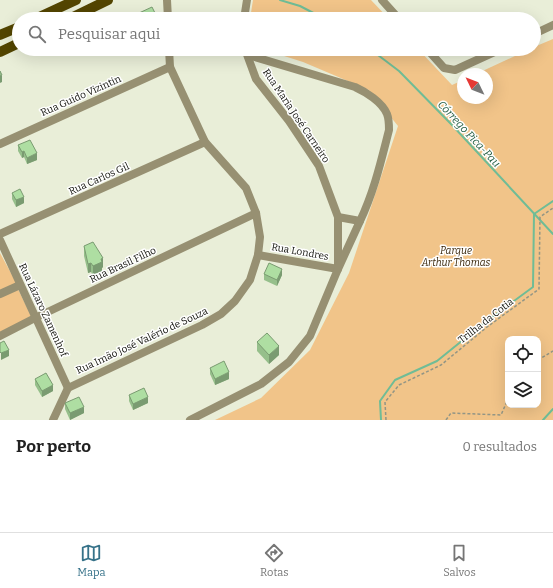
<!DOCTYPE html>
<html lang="pt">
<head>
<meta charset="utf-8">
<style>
  :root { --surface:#fff; --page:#f2f2f2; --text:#222; --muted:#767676; --line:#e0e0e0; --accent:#367289 }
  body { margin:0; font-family:Bitter,serif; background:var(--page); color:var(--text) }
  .controls { position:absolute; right:12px; bottom:12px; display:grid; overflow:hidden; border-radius:8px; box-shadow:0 4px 16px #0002 }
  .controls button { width:36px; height:36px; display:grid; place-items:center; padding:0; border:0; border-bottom:1px solid var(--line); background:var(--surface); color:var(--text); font:20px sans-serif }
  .compass { position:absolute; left:457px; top:68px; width:36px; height:36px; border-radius:50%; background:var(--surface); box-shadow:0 4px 16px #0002; rotate:313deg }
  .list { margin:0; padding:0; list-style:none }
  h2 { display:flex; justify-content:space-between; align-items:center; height:52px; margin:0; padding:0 16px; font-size:17px }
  h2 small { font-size:13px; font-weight:400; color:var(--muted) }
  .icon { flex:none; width:22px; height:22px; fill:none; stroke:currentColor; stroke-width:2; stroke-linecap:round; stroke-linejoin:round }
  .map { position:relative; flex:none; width:553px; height:420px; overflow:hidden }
  .search { position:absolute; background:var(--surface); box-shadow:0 4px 16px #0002; left:12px; right:12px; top:12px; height:44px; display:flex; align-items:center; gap:10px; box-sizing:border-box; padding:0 14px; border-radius:22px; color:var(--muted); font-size:15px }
  .sheet { height:112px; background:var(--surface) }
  nav { display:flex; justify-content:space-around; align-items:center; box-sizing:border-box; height:56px; border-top:1px solid var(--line); background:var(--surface); font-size:11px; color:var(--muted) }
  nav a { display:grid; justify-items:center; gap:2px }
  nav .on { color:var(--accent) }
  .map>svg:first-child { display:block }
</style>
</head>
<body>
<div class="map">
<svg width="553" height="420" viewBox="0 0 553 420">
  <rect width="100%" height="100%" fill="#e9eed8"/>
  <g fill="#f1c489" fill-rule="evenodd">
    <polygon points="253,0 371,0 389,19 250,19"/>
    <path d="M553,39V420H215L261,398L310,350L349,273L398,126L369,90L303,62L262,49H418L452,85L463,80V98H487V74H476L530,49H534V47ZM508,339H538V405H508Z"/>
    <polygon points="0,253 17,284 0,291"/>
    <polygon points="18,289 32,318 0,333 0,297"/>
  </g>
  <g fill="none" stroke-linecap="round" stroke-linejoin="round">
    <g stroke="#6fbc96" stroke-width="2">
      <polyline points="280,0 300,6 325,19"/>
      <polyline points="370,49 399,71 452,125 553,234"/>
      <polyline points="381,420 380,401 395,380 437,361 484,323 533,287 534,214 553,201"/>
      <polyline points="543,420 553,409"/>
    </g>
    <g stroke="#929585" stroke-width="1.5" stroke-dasharray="3 2" stroke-linecap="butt">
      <polyline points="538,360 553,351"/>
      <polyline points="386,420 385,402 399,385 441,365 487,327 539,289 540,217 553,208"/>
      <polyline points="446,420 451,413 501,415 508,399"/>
    </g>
    <g stroke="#979072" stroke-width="8">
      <polyline points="167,0 168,19"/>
      <polyline points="382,0 399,19"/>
      <polyline points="244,19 247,0"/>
      <polyline points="534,34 553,25"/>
      <polyline points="245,49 256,79 289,121 319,166 338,217 338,266"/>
      <polyline points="427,49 444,68 455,70 501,49"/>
      <path d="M248,55L355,87C366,92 382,102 387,114C389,119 389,125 389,130C381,161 374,192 360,221L338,217"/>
      <polyline points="0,144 170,67"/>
      <polyline points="0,234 205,142"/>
      <polyline points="0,240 68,388"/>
      <polyline points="258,255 338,269"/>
      <polyline points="0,294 20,285"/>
      <polyline points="0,336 35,318 256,213"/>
      <polyline points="53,420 68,388 202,325 221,314 235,301 250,280 258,255 260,237 256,213 246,188 205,142 170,67 169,49"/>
      <polyline points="190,420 261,384 289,362 310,336 338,269 360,221"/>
    </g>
    <g stroke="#534500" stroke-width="10">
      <polyline points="35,19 76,0"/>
      <polyline points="69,19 108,0"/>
      <polyline points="0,35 19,27"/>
      <polyline points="0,52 19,43"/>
    </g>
  </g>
  <g fill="#96bf8b">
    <polygon points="18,145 37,160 27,164 24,157 22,158 18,151"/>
    <polygon points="12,193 24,203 16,207 12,199"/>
    <polygon points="84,246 103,267 102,268 102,272 93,276 91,272 88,273 84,256"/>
    <polygon points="264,274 282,275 277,286 264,280"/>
    <polygon points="257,342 279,355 269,364 257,351"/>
    <polygon points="210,368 229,379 215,385 210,374"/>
    <polygon points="35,379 53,391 42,397 35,385"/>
    <polygon points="129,395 148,403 133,410 129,401"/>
    <polygon points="65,403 84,413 70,420 65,409"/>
  </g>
  <g fill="#7a9b71">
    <polygon points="156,15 156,19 148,19"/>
    <polygon points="2,75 2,82 0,83 0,76"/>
    <polygon points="24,151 24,157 22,158 22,152"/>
    <polygon points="37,153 37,160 27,164 27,158"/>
    <polygon points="24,197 24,203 16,207 16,200"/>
    <polygon points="103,258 103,267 102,268 102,272 93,276 93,266 101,259"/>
    <polygon points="91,263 91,272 88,273 88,264"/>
    <polygon points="282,269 282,275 277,286 277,280"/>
    <polygon points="279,346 279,355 269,364 269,355"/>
    <polygon points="9,350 9,356 1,360 1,353"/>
    <polygon points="229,372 229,379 215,385 215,379"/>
    <polygon points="53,385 53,391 42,397 42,391"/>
    <polygon points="148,397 148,403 133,410 133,404"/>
    <polygon points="84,407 84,413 70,420 70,413"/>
  </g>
  <g fill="#aedea2" stroke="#7a9b71">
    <polygon points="152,7 156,15 148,19 139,19 141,18 139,13"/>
    <polygon points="0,71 2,75 0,76"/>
    <polygon points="30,140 37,153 27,158 24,151 22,152 18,145"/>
    <polygon points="20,189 24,197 16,200 12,193"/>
    <polygon points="93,242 103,258 101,259 102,262 93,266 91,263 88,264 84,246"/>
    <polygon points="269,263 282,269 277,280 264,274"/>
    <polygon points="267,333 279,346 269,355 257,342"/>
    <polygon points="4,341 9,350 1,353 0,352 0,343"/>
    <polygon points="224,361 229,372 215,379 210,368"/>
    <polygon points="46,373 53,385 42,391 35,379"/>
    <polygon points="144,388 148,397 133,404 129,395"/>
    <polygon points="79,397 84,407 70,413 65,403"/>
  </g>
  <g text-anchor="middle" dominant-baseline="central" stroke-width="3" stroke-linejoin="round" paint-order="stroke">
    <g font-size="10" fill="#10110a" stroke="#fff">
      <text transform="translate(81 96) rotate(-24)">Rua Guido Vizintin</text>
      <text transform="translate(296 116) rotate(56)">Rua Maria José Carneiro</text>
      <text transform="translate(99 179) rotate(-24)">Rua Carlos Gil</text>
      <text transform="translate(300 252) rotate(10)">Rua Londres</text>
      <text transform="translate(123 265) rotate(-25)">Rua Brasil Filho</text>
      <text transform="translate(43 310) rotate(65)">Rua Lázaro Zamenhof</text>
      <text transform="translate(486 321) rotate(-38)">Trilha da Cotia</text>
      <text transform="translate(142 341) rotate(-25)">Rua Imão José Valério de Souza</text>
    </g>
    <g font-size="10" font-style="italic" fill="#382509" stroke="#fff">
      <text x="456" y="251">Parque<tspan x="456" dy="12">Arthur Thomas</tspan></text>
    </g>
    <g font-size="11" font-style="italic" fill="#235d43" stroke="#fff">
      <text transform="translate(469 134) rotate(47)">Córrego Pica-Pau</text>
    </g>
  </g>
</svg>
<div class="controls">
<button><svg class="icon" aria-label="locate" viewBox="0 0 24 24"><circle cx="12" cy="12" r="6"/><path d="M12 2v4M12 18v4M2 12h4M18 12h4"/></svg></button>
<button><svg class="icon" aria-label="layers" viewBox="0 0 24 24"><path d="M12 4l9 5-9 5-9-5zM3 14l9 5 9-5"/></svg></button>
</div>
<svg class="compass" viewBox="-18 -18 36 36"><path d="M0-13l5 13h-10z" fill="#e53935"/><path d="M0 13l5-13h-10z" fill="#767676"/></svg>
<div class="search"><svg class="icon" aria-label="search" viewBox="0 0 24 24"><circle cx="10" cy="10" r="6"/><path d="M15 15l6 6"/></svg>Pesquisar aqui</div>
</div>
<section class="sheet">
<h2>Por perto<small>0 resultados</small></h2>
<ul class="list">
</ul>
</section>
<nav>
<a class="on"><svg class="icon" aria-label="map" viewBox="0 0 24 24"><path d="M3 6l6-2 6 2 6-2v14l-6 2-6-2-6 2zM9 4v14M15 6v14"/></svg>Mapa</a>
<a><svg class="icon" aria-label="directions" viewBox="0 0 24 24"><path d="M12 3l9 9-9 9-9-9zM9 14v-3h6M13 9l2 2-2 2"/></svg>Rotas</a>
<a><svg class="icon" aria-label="saved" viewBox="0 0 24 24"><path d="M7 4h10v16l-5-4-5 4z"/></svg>Salvos</a>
</nav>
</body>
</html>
